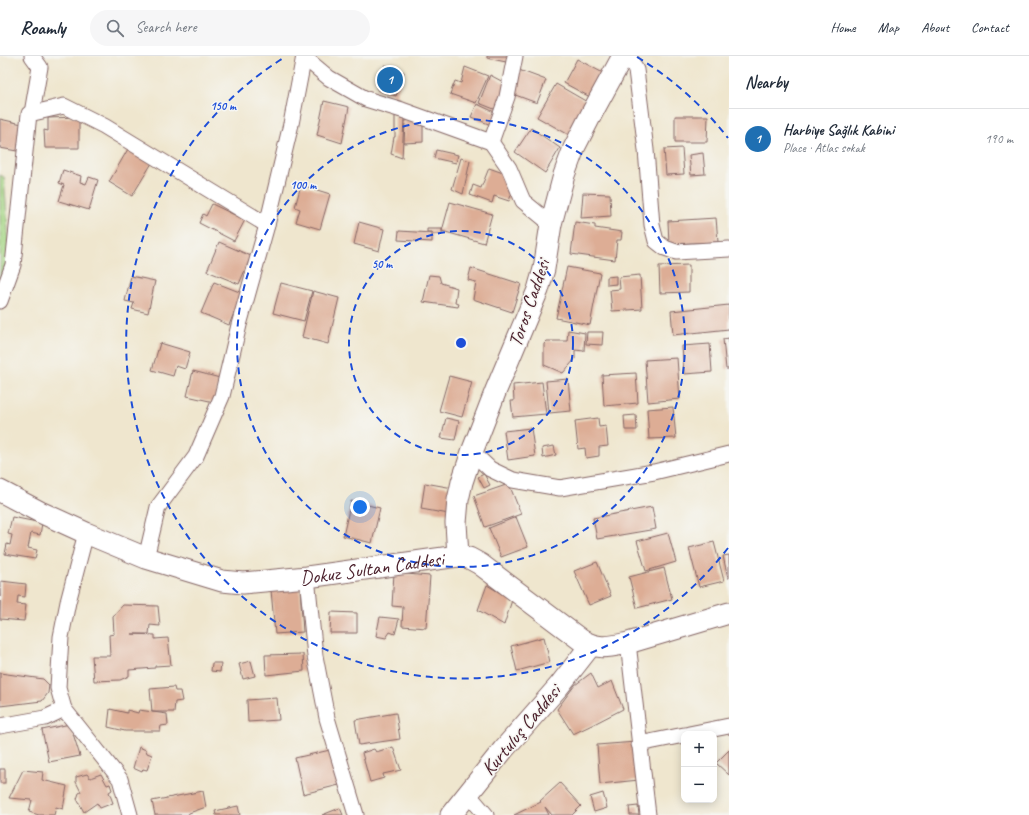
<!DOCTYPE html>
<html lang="en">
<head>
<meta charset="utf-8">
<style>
  :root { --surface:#fff; --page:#f6f6f7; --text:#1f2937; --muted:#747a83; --line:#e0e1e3; --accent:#1f6fb2 }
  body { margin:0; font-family:Caveat,sans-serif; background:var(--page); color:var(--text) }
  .controls { position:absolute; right:12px; bottom:12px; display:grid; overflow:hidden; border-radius:8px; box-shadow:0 2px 10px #0003 }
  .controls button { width:36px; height:36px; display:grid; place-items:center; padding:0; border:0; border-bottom:1px solid var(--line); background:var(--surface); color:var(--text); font:20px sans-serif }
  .you { position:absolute; left:360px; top:451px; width:14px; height:14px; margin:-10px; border:3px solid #fff; border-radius:50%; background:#1a73e8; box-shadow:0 0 0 6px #1a73e833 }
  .badge { display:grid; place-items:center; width:26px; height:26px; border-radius:50%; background:var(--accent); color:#fff; font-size:13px; font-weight:700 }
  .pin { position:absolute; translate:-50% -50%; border:2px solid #fff; box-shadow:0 1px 4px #0006 }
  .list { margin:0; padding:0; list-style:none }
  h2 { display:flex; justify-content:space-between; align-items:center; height:52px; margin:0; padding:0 16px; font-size:17px }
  h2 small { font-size:13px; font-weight:400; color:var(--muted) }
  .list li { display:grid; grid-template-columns:26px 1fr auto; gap:12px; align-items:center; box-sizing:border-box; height:60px; padding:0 16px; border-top:1px solid var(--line) }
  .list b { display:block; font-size:15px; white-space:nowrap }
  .list p { margin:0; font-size:13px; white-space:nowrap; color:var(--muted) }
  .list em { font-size:13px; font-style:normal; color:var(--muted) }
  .icon { flex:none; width:22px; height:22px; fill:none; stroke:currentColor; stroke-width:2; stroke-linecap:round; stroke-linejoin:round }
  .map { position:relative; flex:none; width:729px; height:759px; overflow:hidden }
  header { display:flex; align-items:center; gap:24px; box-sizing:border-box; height:56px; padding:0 20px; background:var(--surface); border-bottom:1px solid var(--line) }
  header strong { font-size:19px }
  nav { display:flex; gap:22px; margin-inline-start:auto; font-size:14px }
  .search { width:280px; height:36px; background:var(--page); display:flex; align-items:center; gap:10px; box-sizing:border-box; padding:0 14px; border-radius:22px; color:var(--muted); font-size:15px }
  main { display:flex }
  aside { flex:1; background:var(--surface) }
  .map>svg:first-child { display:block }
</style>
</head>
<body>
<header>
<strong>Roamly</strong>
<div class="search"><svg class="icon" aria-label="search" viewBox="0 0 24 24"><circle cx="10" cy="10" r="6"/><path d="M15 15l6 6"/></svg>Search here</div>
<nav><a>Home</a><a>Map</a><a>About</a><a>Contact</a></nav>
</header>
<main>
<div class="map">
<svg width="729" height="759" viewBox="0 0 729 759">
  <rect width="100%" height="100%" fill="#f6f6f2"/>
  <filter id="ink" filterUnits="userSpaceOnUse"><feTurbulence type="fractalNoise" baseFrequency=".025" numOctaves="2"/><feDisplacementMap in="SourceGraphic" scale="8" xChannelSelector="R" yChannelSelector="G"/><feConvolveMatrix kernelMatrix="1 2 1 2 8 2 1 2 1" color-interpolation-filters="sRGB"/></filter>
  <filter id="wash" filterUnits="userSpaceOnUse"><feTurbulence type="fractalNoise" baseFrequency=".012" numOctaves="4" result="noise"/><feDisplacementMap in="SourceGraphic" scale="16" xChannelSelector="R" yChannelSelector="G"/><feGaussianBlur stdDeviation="0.9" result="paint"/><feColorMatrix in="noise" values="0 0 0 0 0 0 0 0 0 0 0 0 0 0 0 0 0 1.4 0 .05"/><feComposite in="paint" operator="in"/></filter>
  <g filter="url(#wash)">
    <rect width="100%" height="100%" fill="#efe6ce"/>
    <polygon fill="#a4d584" stroke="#777a58" points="0,119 4,121 10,199 0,225"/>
    <g id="blocks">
      <g fill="#ddad95">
        <polygon points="487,0 508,0 506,6 487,2"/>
        <polygon points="577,3 603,17 590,41 564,27"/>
        <polygon points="385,9 404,16 396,40 377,33"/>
        <polygon points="465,11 488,20 476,47 450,38 455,25 461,27"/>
        <polygon points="519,14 546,24 537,47 510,37"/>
        <polygon points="490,19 507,28 499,55 479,47"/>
        <polygon points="556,28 589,47 571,80 537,61"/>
        <polygon points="324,45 349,51 342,87 317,79"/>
        <polygon points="477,48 501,59 496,71 471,61"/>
        <polygon points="395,60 404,63 402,102 391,98 394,81 395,81"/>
        <polygon points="675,60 708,60 707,86 675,86"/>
        <polygon points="79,61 79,92 45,92 44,74 48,75 48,62"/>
        <polygon points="423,62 423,86 404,87 405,65"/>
        <polygon points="0,63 22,68 17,95 0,92"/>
        <polygon points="531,72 560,92 545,117 515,96"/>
        <polygon points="682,92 684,118 666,119 664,93"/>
        <polygon points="128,93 152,107 132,140 109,126"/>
        <polygon points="436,94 458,99 456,107 434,102"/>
        <polygon points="703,97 705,118 691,119 689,99"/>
        <polygon points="461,102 470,105 463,138 452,133"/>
        <polygon points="489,112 517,122 509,145 494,140 492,147 470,139 473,129 481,132"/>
        <polygon points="63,114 81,120 80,126 86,128 89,121 98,124 89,154 59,145 64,129 59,127"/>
        <polygon points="301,129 330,138 320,173 296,166 300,153 295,151"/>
        <polygon points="583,137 610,138 611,160 581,162"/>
        <polygon points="450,146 492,158 484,187 442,175"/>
        <polygon points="212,148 245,164 234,185 199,167 203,158 206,160"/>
        <polygon points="716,162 718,186 669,188 668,165"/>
        <polygon points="359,166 384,173 379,195 354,188"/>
        <polygon points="575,166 595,169 595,172 622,176 621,184 617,184 615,204 571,198"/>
        <polygon points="427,173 442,173 442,178 433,178 432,176 427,176"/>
        <polygon points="399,175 432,177 432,186 398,184"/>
        <polygon points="219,186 251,200 239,228 207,215"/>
        <polygon points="689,209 689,236 660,237 659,210"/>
        <polygon points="567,211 600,217 590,269 556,262"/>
        <polygon points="471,212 521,228 512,256 473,243 476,226 468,224"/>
        <polygon points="429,219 439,220 441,227 457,232 455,247 459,248 458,251 423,246"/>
        <polygon points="640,219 642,253 612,255 610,234 620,233 619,221"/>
        <polygon points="131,220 155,225 148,257 132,253 134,247 125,245"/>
        <polygon points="616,220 616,228 607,229 607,221"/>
        <polygon points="214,226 242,237 229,269 201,257"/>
        <polygon points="281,227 312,235 304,265 273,257"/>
        <polygon points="313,235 339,242 328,288 302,281"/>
        <polygon points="729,249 729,273 673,279 671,255"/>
        <polygon points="568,274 585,277 584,295 575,294 575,303 563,317 544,309 544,288 547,285 567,285"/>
        <polygon points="587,276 603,276 602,289 586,288"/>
        <polygon points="729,282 729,313 726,313 723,283"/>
        <polygon points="160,287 190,296 185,313 176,310 173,320 152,314"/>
        <polygon points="710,288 712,316 684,318 682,290"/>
        <polygon points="677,302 680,343 648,346 645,304"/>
        <polygon points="193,315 220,322 214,346 187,340"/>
        <polygon points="636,317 638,347 604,350 602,319"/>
        <polygon points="449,320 472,326 462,361 439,355"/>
        <polygon points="568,323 571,355 549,357 546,325"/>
        <polygon points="542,326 546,358 513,361 511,345 514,345 513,329"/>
        <polygon points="673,351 676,382 649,383 647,353"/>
        <polygon points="636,359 637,374 625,374 624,360"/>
        <polygon points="446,362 459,365 455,384 441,382"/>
        <polygon points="598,362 599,371 606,370 608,390 599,391 599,400 586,402 585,392 578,393 575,365"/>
        <polygon points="531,372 535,400 508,404 504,375"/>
        <polygon points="554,390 556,399 543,402 542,392"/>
        <polygon points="484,418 490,429 484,432 478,421"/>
        <polygon points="425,427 453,432 449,458 421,453"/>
        <polygon points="509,428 521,458 485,471 474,440"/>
        <polygon points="351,445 380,452 372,487 343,480"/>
        <polygon points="652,451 656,473 597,483 593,462"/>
        <polygon points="12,461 42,467 40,479 31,477 28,492 37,494 35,503 5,498 7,488 10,489 12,479 8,478"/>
        <polygon points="516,461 528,491 501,501 489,472"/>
        <polygon points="668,477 676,506 646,515 637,485"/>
        <polygon points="714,486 724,525 699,531 689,492"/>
        <polygon points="729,499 729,522 728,522 723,500"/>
        <polygon points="597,506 611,540 589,549 574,515"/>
        <polygon points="664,512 672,543 637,552 629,521"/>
        <polygon points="394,517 430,520 426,572 402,570 403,551 392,550"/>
        <polygon points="1,525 26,528 25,541 18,540 17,548 26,549 24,565 0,563"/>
        <polygon points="487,529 512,544 504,569 478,554"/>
        <polygon points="300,532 303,576 275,578 271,534"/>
        <polygon points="123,549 158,550 160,570 150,569 149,578 132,578 155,579 155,583 168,582 171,609 155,610 155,612 129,614 129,620 120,624 94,625 92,600 110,600 109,579 114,578 113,560"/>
        <polygon points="331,556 357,557 357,577 330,577"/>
        <polygon points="380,561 399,563 395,578 390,576 386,582 376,580"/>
        <polygon points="544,581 550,606 517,615 511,590"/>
        <polygon points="303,598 304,615 266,619 265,599"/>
        <polygon points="251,605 255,620 243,623 239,608"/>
        <polygon points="212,607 221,607 220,616 211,615"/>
        <polygon points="0,617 43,623 49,629 48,637 42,645 0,650"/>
        <polygon points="591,617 598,632 612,625 623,653 592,669 573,678 557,653 575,629"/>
        <polygon points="174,631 175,635 180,635 182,645 175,646 174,656 152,656 150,633"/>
        <polygon points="277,642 279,664 248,666 247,644"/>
        <polygon points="110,653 127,657 127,654 138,657 139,654 167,658 168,669 161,670 160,675 125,675 108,671"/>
        <polygon points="396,657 400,683 359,689 355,664"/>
        <polygon points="70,668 80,700 49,706 42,674"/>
        <polygon points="636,686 639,724 600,728 597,689"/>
        <polygon points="139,691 146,694 147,697 152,699 147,714 143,713 142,716 133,712"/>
        <polygon points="393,691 401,714 383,718 384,722 370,726 362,697 374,693 376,696"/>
        <polygon points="330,694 339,729 303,738 295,702"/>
        <polygon points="729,694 729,719 716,707"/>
        <rect x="0" y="713" width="5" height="14"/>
        <polygon points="23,714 43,716 42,724 67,730 63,753 56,751 54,759 39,759 29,756 32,744 9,742"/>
        <polygon points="87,718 90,722 101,718 107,729 110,728 112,734 109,736 113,747 100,752 97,747 84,756 77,743 79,737 81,736 76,726 76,721"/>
        <polygon points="560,727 581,750 572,759 552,759 545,751 549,759 514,759 541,746 540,745"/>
        <polygon points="203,735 206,751 189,757 188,759 155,759 152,745"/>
        <polygon points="603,737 607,752 594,756 590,741"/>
        <polygon points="238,750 240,759 216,759 215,755"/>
        <polygon points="638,750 639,759 630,759 629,751"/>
        <polygon points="340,752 343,759 322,759"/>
      </g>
    </g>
  </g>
  <g filter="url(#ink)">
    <use href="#blocks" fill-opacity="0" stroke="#846564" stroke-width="1"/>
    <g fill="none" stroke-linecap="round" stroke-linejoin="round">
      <g stroke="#846564" stroke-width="17">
        <g id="street">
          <polyline points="629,0 636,14 646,94 652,169 656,185 665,192 676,196 729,193"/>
          <polyline points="304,1 329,22 366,43 402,54 491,86 509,112 523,145 551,168"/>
          <polyline points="32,57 40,11 32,0"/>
          <polyline points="491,86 507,41 515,0"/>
          <polyline points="0,245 13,209 29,58 64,50 104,70 267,169"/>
          <polyline points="472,396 490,413 513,424 560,432 654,416 729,398"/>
          <polyline points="86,477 68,546 61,581 58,632 64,653 120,723 130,759"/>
          <polyline points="146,502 158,451 196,400 222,340 239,269 267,169 291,68 304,0"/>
          <polyline points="307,521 315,600 327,662 356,759"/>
          <polyline points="628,587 648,759"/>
          <polyline points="0,670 45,662 64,653"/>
          <polyline points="689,678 729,670"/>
          <polyline points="639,688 684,679"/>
          <polyline points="468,738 486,759"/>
        </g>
      </g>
      <g stroke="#846564" stroke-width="23">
        <g id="secondary">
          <path id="s1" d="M0,435L40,456L86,477L146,502L222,525L243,527L307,521L458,500L469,502L480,508L581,584C599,594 608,591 628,587L729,557"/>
          <polyline points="458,500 456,467 458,444 462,426 472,396 496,334 538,234 544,213 551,168 564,119 574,92 593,55 623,0"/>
          <polyline points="451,759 503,694 559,630 591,589"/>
        </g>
      </g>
      <use href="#street" stroke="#fff" stroke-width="15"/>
      <use href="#secondary" stroke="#fff" stroke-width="21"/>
    </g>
  </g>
  <g fill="none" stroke="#1d4ed8" stroke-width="2" stroke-dasharray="7 5">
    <circle cx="461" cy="287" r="112"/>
    <circle cx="461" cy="287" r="224"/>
    <path d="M728 492A336 336 0 1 1 285 1M637 1A336 336 0 0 1 728 82"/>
  </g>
  <g text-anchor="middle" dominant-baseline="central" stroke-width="3" stroke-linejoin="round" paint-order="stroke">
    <g font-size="20" fill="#4a1f2b" stroke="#f6f6f2">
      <text transform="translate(529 247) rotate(-71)">Toros Caddesi</text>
      <text stroke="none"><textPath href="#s1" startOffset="391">Dokuz Sultan Caddesi</textPath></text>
      <text transform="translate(521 674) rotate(-50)">Kurtuluş Caddesi</text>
    </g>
  </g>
  <circle cx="461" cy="287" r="6" fill="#1d4ed8" stroke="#f6f6f2" stroke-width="2"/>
  <g font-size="12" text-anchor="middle" font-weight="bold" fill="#1d4ed8" stroke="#f6f6f2" stroke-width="3" stroke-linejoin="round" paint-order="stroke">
    <text x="223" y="54">150 m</text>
    <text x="303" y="133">100 m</text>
    <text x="382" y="212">50 m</text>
  </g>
</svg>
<div class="controls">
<button>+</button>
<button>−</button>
</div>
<div class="you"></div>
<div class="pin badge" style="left:390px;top:24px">1</div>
</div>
<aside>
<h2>Nearby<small></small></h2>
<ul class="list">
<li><span class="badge">1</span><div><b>Harbiye Sağlık Kabini</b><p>Place · Atlas sokak</p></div><em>190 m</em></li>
</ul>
</aside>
</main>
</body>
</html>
